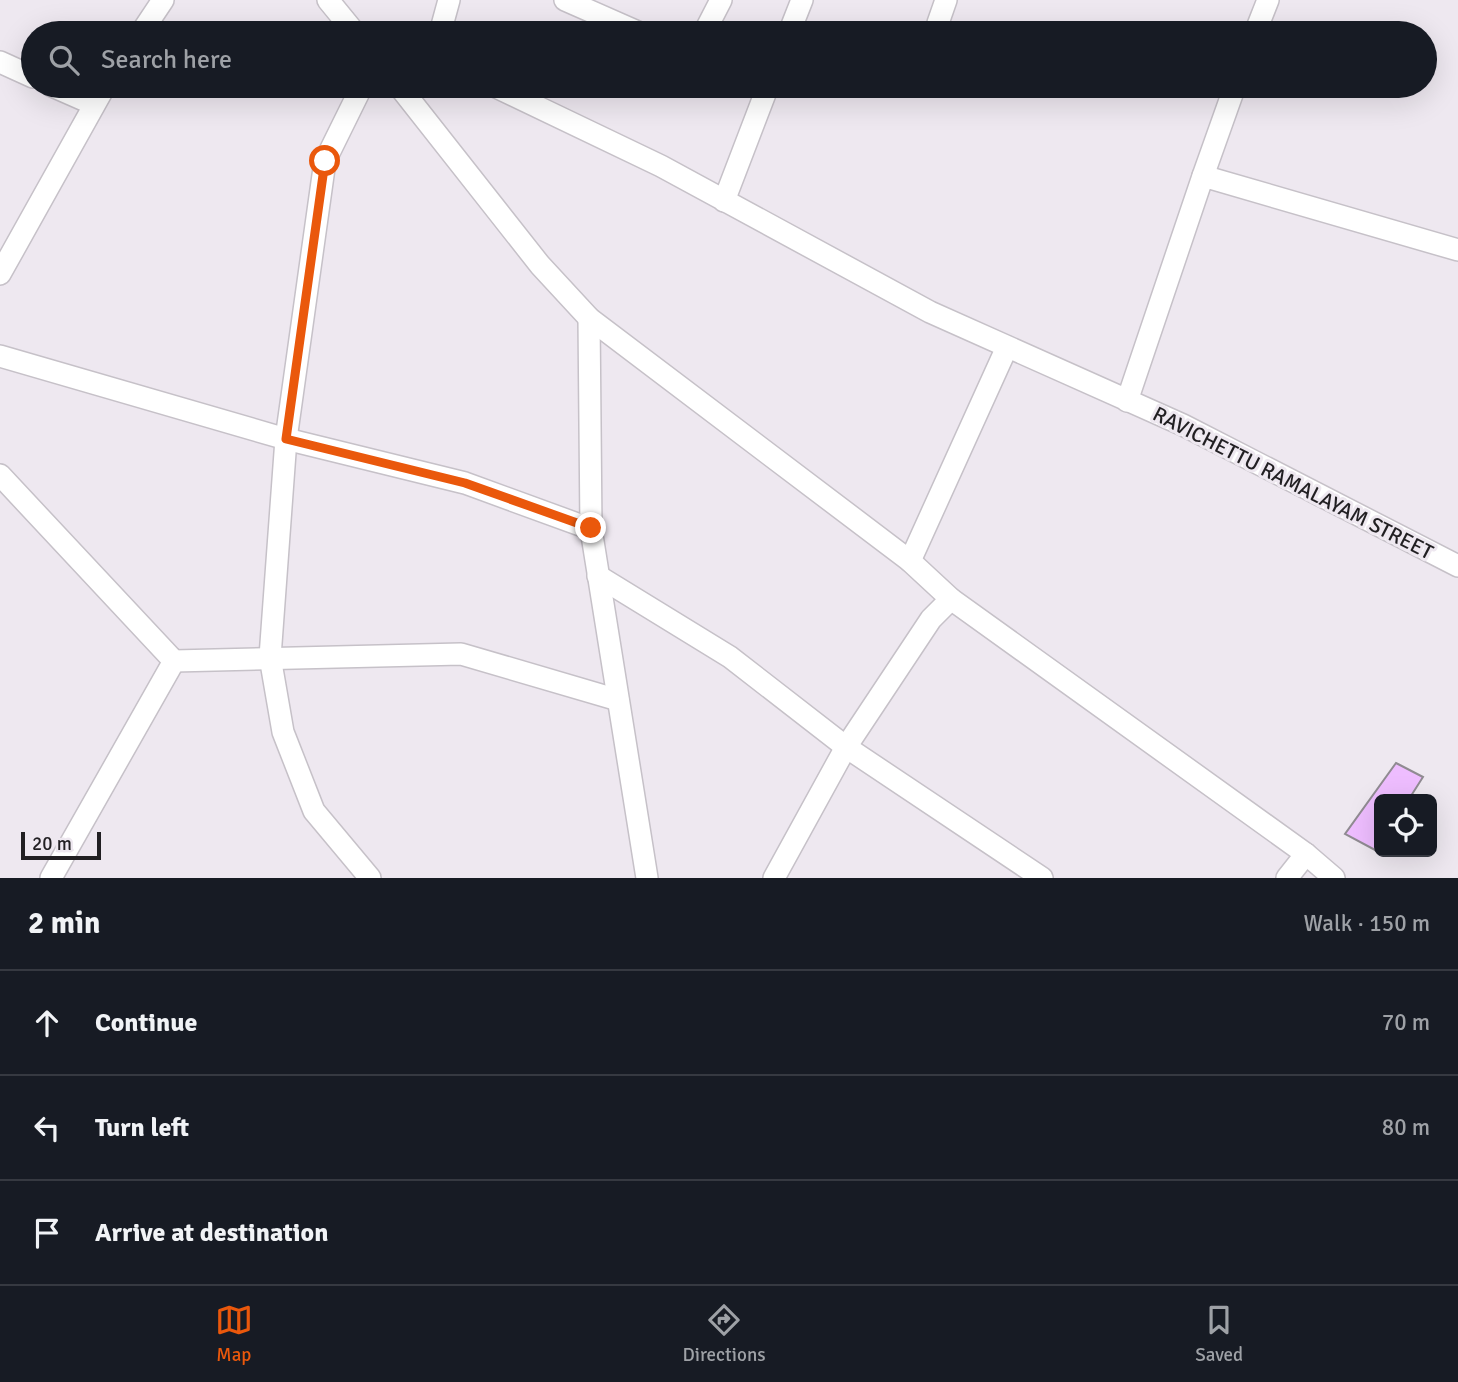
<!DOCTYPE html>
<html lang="en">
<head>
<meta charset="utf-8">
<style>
  :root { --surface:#171b24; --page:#20242c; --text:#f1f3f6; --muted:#9ea1a6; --line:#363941; --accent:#ea580c }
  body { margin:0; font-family:Signika,sans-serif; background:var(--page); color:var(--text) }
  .controls { position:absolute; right:21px; bottom:21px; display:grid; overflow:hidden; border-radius:10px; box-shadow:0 7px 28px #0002 }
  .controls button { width:63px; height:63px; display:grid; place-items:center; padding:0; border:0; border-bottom:2px solid var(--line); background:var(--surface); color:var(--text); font:35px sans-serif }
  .scale { position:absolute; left:21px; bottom:18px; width:80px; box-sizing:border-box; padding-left:7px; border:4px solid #211f22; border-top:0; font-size:19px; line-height:24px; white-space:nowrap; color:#211f22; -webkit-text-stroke:5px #eee8f0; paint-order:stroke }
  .stop { position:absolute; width:21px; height:21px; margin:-16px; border:5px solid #ea580c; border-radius:50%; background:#fff }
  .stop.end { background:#ea580c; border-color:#fff; box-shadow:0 2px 7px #0008 }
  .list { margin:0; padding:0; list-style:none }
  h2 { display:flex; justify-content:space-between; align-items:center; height:91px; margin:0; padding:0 28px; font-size:30px }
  h2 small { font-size:23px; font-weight:400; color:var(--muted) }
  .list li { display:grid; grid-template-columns:46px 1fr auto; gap:21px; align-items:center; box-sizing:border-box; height:105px; padding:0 28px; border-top:2px solid var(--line) }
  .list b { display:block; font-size:26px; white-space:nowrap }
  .list em { font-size:23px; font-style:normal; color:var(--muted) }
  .icon { flex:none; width:38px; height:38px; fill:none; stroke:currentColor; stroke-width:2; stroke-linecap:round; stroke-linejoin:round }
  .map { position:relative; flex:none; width:1458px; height:878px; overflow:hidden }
  .search { position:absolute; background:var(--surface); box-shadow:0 7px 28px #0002; left:21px; right:21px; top:21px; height:77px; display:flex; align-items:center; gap:18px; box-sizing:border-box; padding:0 24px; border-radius:38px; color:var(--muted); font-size:26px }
  .sheet { height:406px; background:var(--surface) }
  nav { display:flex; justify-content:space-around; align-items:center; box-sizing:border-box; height:98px; border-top:2px solid var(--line); background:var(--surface); font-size:19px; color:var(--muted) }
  nav a { display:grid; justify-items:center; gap:4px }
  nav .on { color:var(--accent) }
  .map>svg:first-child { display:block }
</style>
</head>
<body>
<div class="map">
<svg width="1458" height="878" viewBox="0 0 1458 878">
  <rect width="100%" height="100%" fill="#eee8f0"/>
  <polygon fill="#eebdff" stroke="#908b92" stroke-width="2" points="1396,763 1423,777 1409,799 1379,799 1377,851 1345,834"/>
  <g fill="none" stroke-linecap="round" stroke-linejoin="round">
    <g stroke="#c6c1c8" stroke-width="24">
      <g id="street">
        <polyline points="328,0 355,33"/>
        <polyline points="565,0 640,33"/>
        <polyline points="938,23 946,0"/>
        <polyline points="141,33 163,0"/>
        <polyline points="440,33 449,0"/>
        <polyline points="704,33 721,0"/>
        <polyline points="789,33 802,0"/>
        <polyline points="1255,33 1268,0"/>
        <polyline points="0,62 33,77"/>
        <polyline points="52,86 93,104"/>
        <polyline points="362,86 325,161 286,439 270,657 283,732 314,811 370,878"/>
        <polyline points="399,86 540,265 589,318 910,561 951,599 1306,854 1334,878"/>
        <polyline points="494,86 661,166 930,312 1183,425 1458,566"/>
        <polyline points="1203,176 1235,86"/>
        <polyline points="724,201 768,86"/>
        <polyline points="0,274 105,86"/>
        <polyline points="589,318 591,529 647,878"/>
        <polyline points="0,356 286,439 465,483 591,529"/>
        <polyline points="1127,401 1203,176 1458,250"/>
        <polyline points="0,475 174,661 461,654 618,700"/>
        <polyline points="910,561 1007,347"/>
        <polyline points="598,576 730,657 846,747 1042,878"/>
        <polyline points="51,878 174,661"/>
        <polyline points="774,878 846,747 931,619 951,599"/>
        <polyline points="1287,878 1306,854"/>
      </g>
    </g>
    <use href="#street" stroke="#fff" stroke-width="21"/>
  </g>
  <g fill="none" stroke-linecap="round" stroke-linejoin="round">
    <polyline stroke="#ea580c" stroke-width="9" points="325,161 286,439 465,483 591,528"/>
  </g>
  <g text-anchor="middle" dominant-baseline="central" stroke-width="6" stroke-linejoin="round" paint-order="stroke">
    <g font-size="21" fill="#211f22" stroke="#eee8f0">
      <text transform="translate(1293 483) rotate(27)">RAVICHETTU RAMALAYAM STREET</text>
    </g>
  </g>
</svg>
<div class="controls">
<button><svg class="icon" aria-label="locate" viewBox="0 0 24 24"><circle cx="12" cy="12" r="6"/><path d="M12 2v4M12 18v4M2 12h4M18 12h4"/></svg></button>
</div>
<div class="scale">20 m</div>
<div class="stop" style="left:325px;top:161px"></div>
<div class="stop end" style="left:591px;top:528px"></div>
<div class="search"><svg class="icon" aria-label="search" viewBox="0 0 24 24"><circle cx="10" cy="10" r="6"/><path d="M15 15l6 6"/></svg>Search here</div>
</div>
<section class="sheet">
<h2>2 min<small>Walk · 150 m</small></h2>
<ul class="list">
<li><svg class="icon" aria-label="ahead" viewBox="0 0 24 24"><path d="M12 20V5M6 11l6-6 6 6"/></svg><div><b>Continue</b></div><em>70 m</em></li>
<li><svg class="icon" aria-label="left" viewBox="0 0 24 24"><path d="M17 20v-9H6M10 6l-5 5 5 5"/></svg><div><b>Turn left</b></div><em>80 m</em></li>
<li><svg class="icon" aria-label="arrive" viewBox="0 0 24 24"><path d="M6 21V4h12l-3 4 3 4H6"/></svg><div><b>Arrive at destination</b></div></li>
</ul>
</section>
<nav>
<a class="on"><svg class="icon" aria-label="map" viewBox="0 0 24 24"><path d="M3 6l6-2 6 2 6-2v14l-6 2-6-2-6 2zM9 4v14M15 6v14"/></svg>Map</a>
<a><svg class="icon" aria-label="directions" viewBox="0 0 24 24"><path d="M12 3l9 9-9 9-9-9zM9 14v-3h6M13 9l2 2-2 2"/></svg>Directions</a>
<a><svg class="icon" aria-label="saved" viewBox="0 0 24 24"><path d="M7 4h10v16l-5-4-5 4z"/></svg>Saved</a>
</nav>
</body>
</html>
